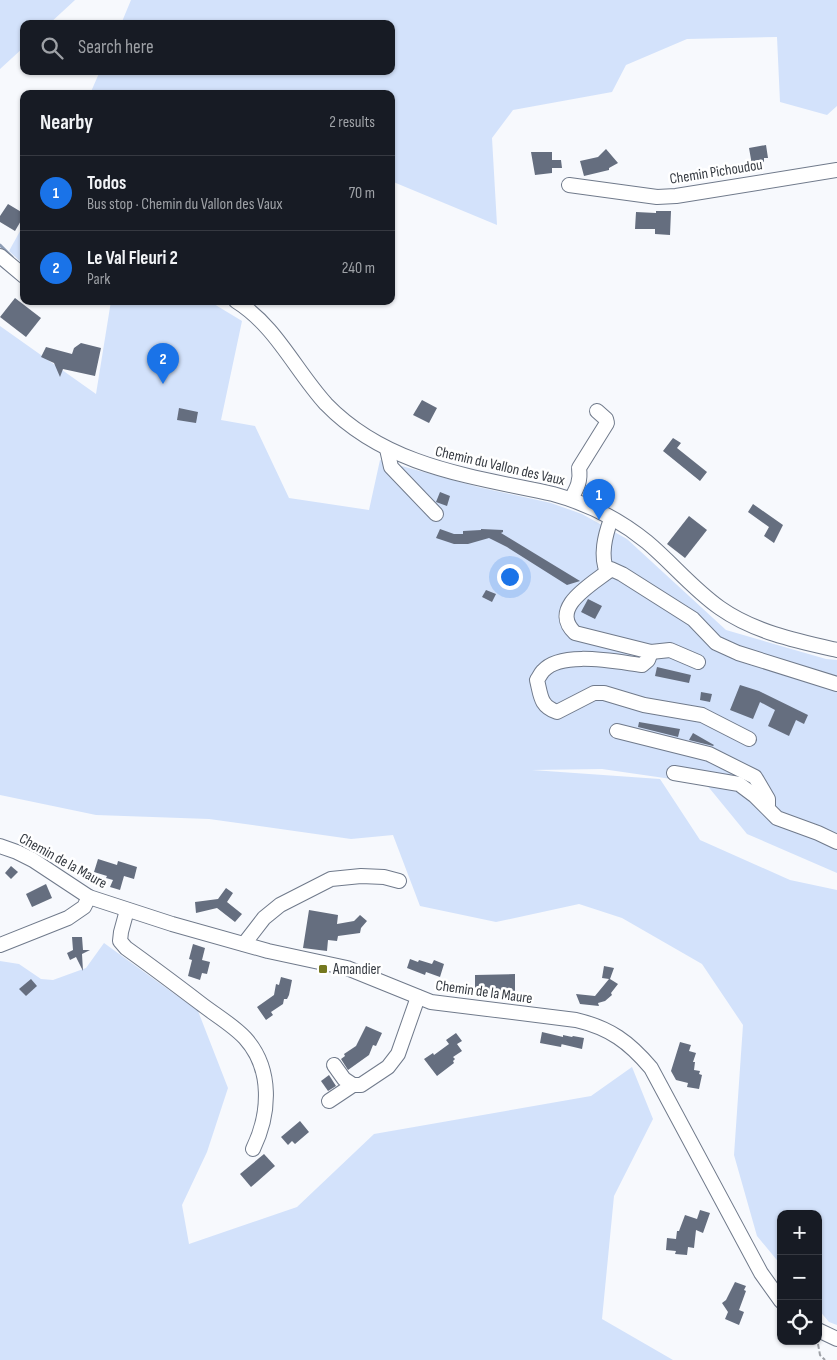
<!DOCTYPE html>
<html lang="en">
<head>
<meta charset="utf-8">
<style>
  :root { --surface:#171b24; --page:#242831; --text:#f1f3f6; --muted:#9ea1a6; --line:#363941; --accent:#1a73e8 }
  body { margin:0; font-family:"Sofia Sans Condensed",sans-serif; background:var(--page); color:var(--text) }
  .controls { position:absolute; right:15px; bottom:15px; display:grid; overflow:hidden; border-radius:10px; box-shadow:0 1px 4px #0004 }
  .controls button { width:45px; height:45px; display:grid; place-items:center; padding:0; border:0; border-bottom:1px solid var(--line); background:var(--surface); color:var(--text); font:25px sans-serif }
  .you { position:absolute; left:509px; top:576px; width:18px; height:18px; margin:-12px; border:4px solid #fff; border-radius:50%; background:#1a73e8; box-shadow:0 0 0 8px #1a73e833 }
  .badge { display:grid; place-items:center; width:32px; height:32px; border-radius:50%; background:var(--accent); color:#fff; font-size:16px; font-weight:700 }
  .pin { position:absolute; translate:-50% -41px; filter:drop-shadow(0 1px 2px #0008) }
  .pin::after { content:''; position:absolute; top:26px; width:18px; height:15px; background:inherit; clip-path:polygon(0 0,100% 0,50% 100%) }
  .list { margin:0; padding:0; list-style:none }
  h2 { display:flex; justify-content:space-between; align-items:center; height:65px; margin:0; padding:0 20px; font-size:21px }
  h2 small { font-size:16px; font-weight:400; color:var(--muted) }
  .list li { display:grid; grid-template-columns:32px 1fr auto; gap:15px; align-items:center; box-sizing:border-box; height:75px; padding:0 20px; border-top:1px solid var(--line) }
  .list b { display:block; font-size:19px; white-space:nowrap }
  .list p { margin:0; font-size:16px; white-space:nowrap; color:var(--muted) }
  .list em { font-size:16px; font-style:normal; color:var(--muted) }
  .icon { flex:none; width:28px; height:28px; fill:none; stroke:currentColor; stroke-width:2; stroke-linecap:round; stroke-linejoin:round }
  .map { position:relative; flex:none; width:837px; height:1360px; overflow:hidden }
  .search { position:absolute; background:var(--surface); box-shadow:0 1px 4px #0004; left:20px; top:20px; width:375px; height:55px; display:flex; align-items:center; gap:12px; box-sizing:border-box; padding:0 18px; border-radius:10px; color:var(--muted); font-size:19px }
  .panel { position:absolute; background:var(--surface); box-shadow:0 1px 4px #0004; left:20px; top:90px; width:375px; height:215px; border-radius:10px }
  .map>svg:first-child { display:block }
</style>
</head>
<body>
<div class="map">
<svg width="837" height="1360" viewBox="0 0 837 1360">
  <rect width="100%" height="100%" fill="#f7f9fd"/>
  <g fill="#d3e2fb">
    <polygon points="0,0 75,0 49,24 24,24 24,47 0,69"/>
    <polygon points="131,0 837,0 837,106 827,115 780,102 777,37 687,39 626,65 612,92 513,110 492,138 497,225 391,181 391,94 90,94 100,71 391,71 391,24 121,24"/>
    <polygon points="24,224 24,265 9,251"/>
    <polygon points="111,301 209,301 242,321 221,420 255,426 289,498 369,510 380,460 478,487 551,503 582,514 627,539 726,630 826,659 837,660 837,873 747,834 706,784 602,769 532,770 660,779 700,840 790,880 837,890 837,1325 829,1322 818,1309 818,1214 781,1214 781,1265 757,1236 734,1155 743,1025 702,964 622,918 579,904 496,922 420,906 393,835 351,839 209,819 96,815 0,795 0,326 96,394"/>
    <polygon points="104,943 198,1011 228,1088 207,1152 182,1205 189,1244 297,1207 374,1134 591,1096 632,1067 653,1119 614,1196 602,1319 673,1360 0,1360 0,961 19,964 41,979 53,980 86,968"/>
  </g>
  <g fill="none" stroke-linecap="round" stroke-linejoin="round">
    <polyline stroke="#8d9cb4" stroke-width="3" points="0,245 12,257"/>
  </g>
  <g fill="#656e7f">
    <polygon points="766,145 768,158 764,158 764,162 752,165 749,148"/>
    <polygon points="606,149 618,163 609,168 609,170 584,176 580,161 598,157"/>
    <polygon points="531,152 552,152 552,160 561,160 562,168 552,168 552,173 535,175"/>
    <polygon points="8,204 23,213 20,218 22,219 15,231 0,222 0,216"/>
    <polygon points="656,211 671,211 670,235 655,234 655,229 635,229 636,212 656,213"/>
    <polygon points="15,298 41,318 26,337 0,317"/>
    <polygon points="81,343 101,348 95,376 63,369 60,377 54,363 41,357 46,347 72,354 74,348"/>
    <polygon points="422,400 437,408 429,423 413,415"/>
    <polygon points="179,408 198,412 196,423 177,420"/>
    <polygon points="673,438 681,443 677,448 707,472 700,481 663,451"/>
    <polygon points="440,492 450,496 447,506 436,502"/>
    <polygon points="753,504 783,525 774,543 764,536 769,527 748,512"/>
    <polygon points="689,516 707,530 685,558 667,544"/>
    <polygon points="440,529 454,534 463,534 463,531 481,530 481,529 503,530 503,532 501,533 580,581 567,585 507,547 489,538 468,544 454,544 436,538"/>
    <polygon points="486,590 496,594 492,602 482,597"/>
    <polygon points="588,599 602,606 595,619 581,612"/>
    <polygon points="657,667 691,675 689,683 655,676"/>
    <polygon points="740,685 759,691 808,715 804,724 796,720 789,736 768,726 775,710 760,702 753,719 730,710"/>
    <polygon points="701,692 712,694 710,702 700,700"/>
    <polygon points="639,722 680,729 678,737 638,727"/>
    <polygon points="693,733 714,745 713,746 689,740"/>
    <polygon points="98,859 117,865 118,861 137,867 134,879 124,876 120,890 110,887 113,880 106,878 107,876 94,872"/>
    <polygon points="11,866 18,872 11,879 5,873"/>
    <polygon points="46,884 52,898 32,907 26,894"/>
    <polygon points="226,888 233,893 227,902 242,914 235,922 217,908 196,913 195,902 218,899"/>
    <polygon points="309,910 338,915 337,924 354,921 360,915 367,921 361,928 360,933 338,936 337,941 328,940 327,951 303,948"/>
    <polygon points="72,937 82,937 83,950 82,950 90,950 82,954 83,971 76,957 70,960 67,953 73,950"/>
    <polygon points="193,944 205,948 202,960 210,962 207,974 202,973 200,980 188,976 192,960 189,959"/>
    <polygon points="410,959 418,962 419,960 432,964 434,960 444,964 440,977 426,972 425,975 407,968"/>
    <polygon points="604,966 614,968 610,979 618,984 611,993 612,995 605,1001 598,1003 599,1006 580,1004 576,994 595,996 609,979 602,978"/>
    <polygon points="515,974 515,991 475,992 475,975"/>
    <polygon points="281,977 292,980 289,995 287,999 284,999 283,1004 271,1012 273,1015 266,1020 257,1007 274,995 276,984 279,985"/>
    <polygon points="31,979 37,986 26,996 19,989"/>
    <polygon points="366,1026 382,1033 376,1046 373,1045 369,1055 348,1070 341,1059 345,1056 344,1054 356,1046"/>
    <polygon points="542,1032 563,1037 563,1035 572,1037 573,1036 584,1038 582,1049 561,1044 562,1042 561,1047 540,1043"/>
    <polygon points="456,1033 462,1041 457,1044 462,1051 453,1057 455,1059 453,1061 454,1063 437,1076 424,1059 433,1053 434,1055 449,1044 446,1040"/>
    <polygon points="680,1042 691,1045 689,1051 696,1053 693,1062 695,1062 694,1070 700,1071 699,1074 702,1075 699,1089 687,1087 688,1083 676,1080 671,1071"/>
    <polygon points="329,1075 336,1086 328,1091 321,1081"/>
    <polygon points="300,1121 309,1132 295,1144 292,1141 288,1145 281,1137"/>
    <polygon points="264,1154 275,1166 251,1187 240,1174"/>
    <polygon points="700,1210 710,1213 703,1233 696,1230 694,1248 688,1247 687,1255 675,1254 676,1251 666,1250 667,1238 676,1239 677,1231 679,1231 685,1215 697,1219"/>
    <polygon points="735,1282 746,1286 744,1290 746,1291 739,1310 744,1312 739,1325 725,1319 728,1312 722,1303 726,1300"/>
  </g>
  <g fill="none" stroke-linecap="round" stroke-linejoin="round">
    <g stroke="#707a8b" stroke-width="16">
      <g id="minor">
        <polyline points="569,185 657,197 676,196 837,170"/>
        <polyline points="0,256 24,276"/>
        <path d="M236,301C276,326 295,370 326,404C387,467 471,476 553,494C586,503 620,520 647,542C672,563 693,589 720,608C754,632 797,641 837,650"/>
        <polyline points="387,449 391,467 436,514"/>
        <path d="M571,499C577,488 581,481 579,468L607,423L606,419L597,411"/>
        <path d="M607,572C600,555 605,536 611,519"/>
        <path d="M651,652L648,660L642,665C617,662 561,650 543,671C541,673 539,677 537,680C541,696 540,706 557,712L594,693H604L644,705L702,715L749,739"/>
        <path d="M698,662L670,650L651,652L575,633C548,607 593,584 611,569L622,574L693,619L716,643L738,653L837,684"/>
        <polyline points="617,731 709,754 755,777 768,799 768,805"/>
        <polyline points="674,773 739,784 755,796 777,818 818,833 837,842"/>
        <path d="M0,846L17,852L33,860L89,897L172,924L268,951L347,968L431,1002L576,1020C610,1028 629,1042 651,1068L761,1273L781,1301"/>
        <path d="M127,910L121,932L120,941L126,948C151,966 175,984 200,1003C214,1014 233,1025 245,1038C273,1069 270,1114 253,1149"/>
        <polyline points="244,944 264,918 280,905 331,879 361,876 384,877 399,881"/>
        <polyline points="0,945 68,918 84,907 89,897"/>
        <polyline points="334,1065 344,1079 353,1085"/>
        <polyline points="329,1101 353,1085 361,1085 388,1067 398,1054 418,997"/>
        <polyline points="818,1330 837,1339"/>
      </g>
    </g>
    <polyline stroke="#9ea1a7" stroke-width="2" stroke-dasharray="5 2.5" stroke-linecap="butt" points="818,1344 820,1355 825,1360"/>
    <use href="#minor" stroke="#fff" stroke-width="14"/>
  </g>
  <rect fill="#75781f" stroke="#fff" stroke-width="2" x="318" y="964" width="10" height="10" rx="2.5"/>
  <g text-anchor="middle" dominant-baseline="central" stroke-width="5" stroke-linejoin="round" paint-order="stroke">
    <g font-size="15" fill="#353a41" stroke="#fff">
      <text transform="translate(716 172) rotate(-9)">Chemin Pichoudou</text>
      <text transform="translate(500 466) rotate(13)">Chemin du Vallon des Vaux</text>
      <text transform="translate(63 861) rotate(29)">Chemin de la Maure</text>
      <text transform="translate(484 992) rotate(8)">Chemin de la Maure</text>
    </g>
    <g font-size="15" fill="#353a41" stroke="#fff" text-anchor="start">
      <text x="333" y="969">Amandier</text>
    </g>
  </g>
</svg>
<div class="controls">
<button>+</button>
<button>−</button>
<button><svg class="icon" aria-label="locate" viewBox="0 0 24 24"><circle cx="12" cy="12" r="6"/><path d="M12 2v4M12 18v4M2 12h4M18 12h4"/></svg></button>
</div>
<div class="you"></div>
<div class="pin badge" style="left:599px;top:520px">1</div>
<div class="pin badge" style="left:163px;top:384px">2</div>
<div class="search"><svg class="icon" aria-label="search" viewBox="0 0 24 24"><circle cx="10" cy="10" r="6"/><path d="M15 15l6 6"/></svg>Search here</div>
<section class="panel">
<h2>Nearby<small>2 results</small></h2>
<ul class="list">
<li><span class="badge">1</span><div><b>Todos</b><p>Bus stop · Chemin du Vallon des Vaux</p></div><em>70 m</em></li>
<li><span class="badge">2</span><div><b>Le Val Fleuri 2</b><p>Park</p></div><em>240 m</em></li>
</ul>
</section>
</div>
</body>
</html>
